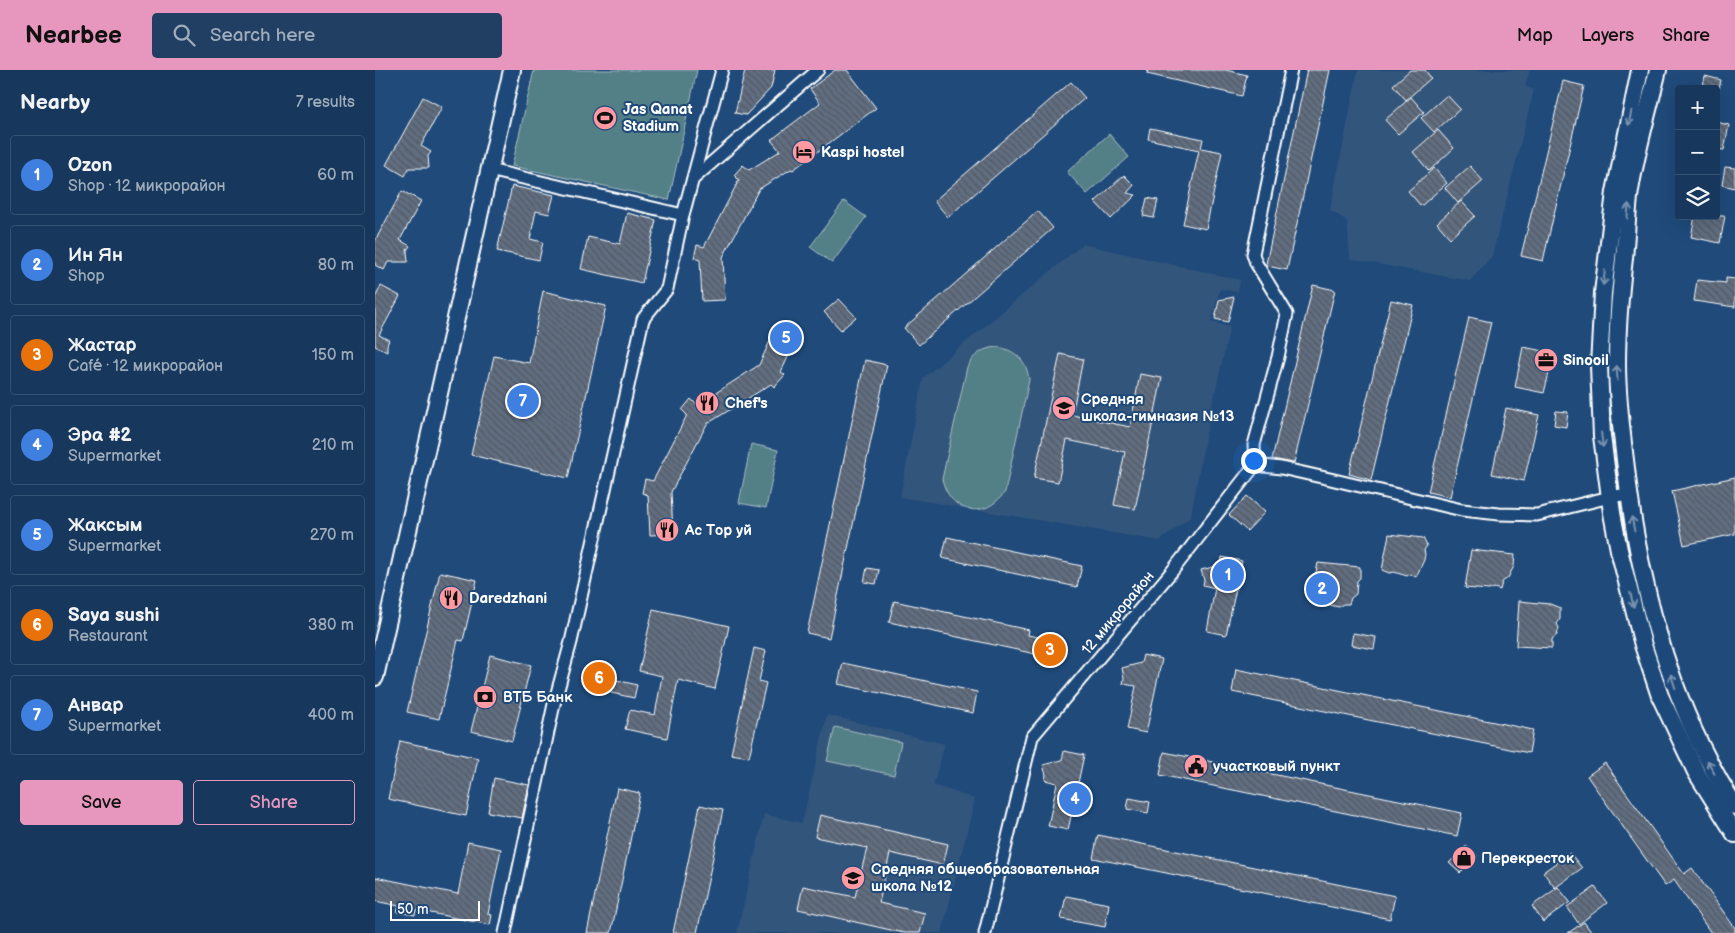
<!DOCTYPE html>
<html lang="en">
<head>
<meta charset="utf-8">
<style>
  :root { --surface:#17385c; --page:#203f62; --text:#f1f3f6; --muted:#9eacbb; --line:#365272; --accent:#e797bd }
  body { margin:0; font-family:"Balsamiq Sans",sans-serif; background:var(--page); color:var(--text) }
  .controls { position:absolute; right:15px; top:15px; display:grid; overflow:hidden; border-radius:5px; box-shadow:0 5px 20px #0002 }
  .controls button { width:45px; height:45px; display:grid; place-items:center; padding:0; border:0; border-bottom:1px solid var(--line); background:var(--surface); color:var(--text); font:25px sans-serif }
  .scale { position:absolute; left:15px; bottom:12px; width:90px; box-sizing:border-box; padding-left:5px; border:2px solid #fff; border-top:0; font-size:14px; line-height:18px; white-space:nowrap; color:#fff; -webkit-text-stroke:4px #1f4a7a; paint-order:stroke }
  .you { position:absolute; left:878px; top:390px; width:18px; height:18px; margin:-12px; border:4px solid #fff; border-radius:50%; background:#1a73e8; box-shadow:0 0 0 8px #1a73e833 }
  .badge { display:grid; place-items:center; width:32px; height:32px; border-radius:50%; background:var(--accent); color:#fff; font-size:16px; font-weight:700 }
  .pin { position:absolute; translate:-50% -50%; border:2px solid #fff; box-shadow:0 1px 5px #0006 }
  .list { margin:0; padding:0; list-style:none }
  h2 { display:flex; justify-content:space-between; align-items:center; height:65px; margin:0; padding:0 20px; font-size:21px }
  h2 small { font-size:16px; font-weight:400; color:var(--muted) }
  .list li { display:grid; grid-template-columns:32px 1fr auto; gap:15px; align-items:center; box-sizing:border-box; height:80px; margin:0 10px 10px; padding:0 10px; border:1px solid var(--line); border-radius:5px }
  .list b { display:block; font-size:19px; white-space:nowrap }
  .list p { margin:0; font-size:16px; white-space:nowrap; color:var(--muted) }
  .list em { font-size:16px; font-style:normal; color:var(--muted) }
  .actions { display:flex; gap:10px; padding:15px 20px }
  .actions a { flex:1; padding:11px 0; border:1px solid var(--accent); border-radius:5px; text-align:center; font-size:18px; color:var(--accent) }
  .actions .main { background:var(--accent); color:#111 }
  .icon { flex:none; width:28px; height:28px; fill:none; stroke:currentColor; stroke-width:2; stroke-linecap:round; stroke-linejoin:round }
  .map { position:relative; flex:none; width:1360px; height:863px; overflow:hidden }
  header { display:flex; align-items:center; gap:30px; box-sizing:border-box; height:70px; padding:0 25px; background:var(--accent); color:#111 }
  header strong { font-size:24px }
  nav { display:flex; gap:28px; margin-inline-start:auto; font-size:18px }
  .search { width:350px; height:45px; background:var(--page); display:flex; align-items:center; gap:12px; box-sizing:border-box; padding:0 18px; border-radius:5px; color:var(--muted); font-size:19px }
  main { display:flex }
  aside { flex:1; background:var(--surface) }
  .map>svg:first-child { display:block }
</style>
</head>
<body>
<header>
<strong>Nearbee</strong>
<div class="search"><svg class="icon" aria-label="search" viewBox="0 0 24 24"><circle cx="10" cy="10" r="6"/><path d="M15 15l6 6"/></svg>Search here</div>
<nav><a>Map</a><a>Layers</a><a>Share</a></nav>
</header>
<main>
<aside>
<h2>Nearby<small>7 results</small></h2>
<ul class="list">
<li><span class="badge" style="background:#3f7fe0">1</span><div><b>Ozon</b><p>Shop · 12 микрорайон</p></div><em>60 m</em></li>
<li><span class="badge" style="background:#3f7fe0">2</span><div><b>Ин Ян</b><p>Shop</p></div><em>80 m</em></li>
<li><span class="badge" style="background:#e8710a">3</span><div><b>Жастар</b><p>Café · 12 микрорайон</p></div><em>150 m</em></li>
<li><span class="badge" style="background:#3f7fe0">4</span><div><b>Эра #2</b><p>Supermarket</p></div><em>210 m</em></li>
<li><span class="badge" style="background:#3f7fe0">5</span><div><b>Жаксым</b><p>Supermarket</p></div><em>270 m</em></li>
<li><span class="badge" style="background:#e8710a">6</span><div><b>Saya sushi</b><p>Restaurant</p></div><em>380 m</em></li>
<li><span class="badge" style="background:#3f7fe0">7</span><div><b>Анвар</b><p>Supermarket</p></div><em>400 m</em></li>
</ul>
<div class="actions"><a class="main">Save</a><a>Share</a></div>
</aside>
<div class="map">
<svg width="1360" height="863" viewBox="0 0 1360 863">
  <defs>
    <pattern id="building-back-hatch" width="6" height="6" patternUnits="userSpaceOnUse" patternTransform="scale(1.25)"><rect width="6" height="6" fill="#616e81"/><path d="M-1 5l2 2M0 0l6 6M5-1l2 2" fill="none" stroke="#53585f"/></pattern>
  </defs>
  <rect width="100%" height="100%" fill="#1f4a7a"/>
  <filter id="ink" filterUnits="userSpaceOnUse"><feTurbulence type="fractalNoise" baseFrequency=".02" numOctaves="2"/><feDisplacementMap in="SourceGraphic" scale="10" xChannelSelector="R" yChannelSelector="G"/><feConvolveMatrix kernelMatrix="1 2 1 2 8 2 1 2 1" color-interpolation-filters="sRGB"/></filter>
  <g filter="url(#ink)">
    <g fill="#33557c">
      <polygon points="983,0 1155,0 1150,16 1159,20 1117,186 1095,211 975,189 972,151 955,140"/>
      <polygon points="708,174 865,210 863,222 845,219 836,252 855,257 830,368 816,446 785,471 525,427 548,308"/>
      <polygon points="452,645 570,674 558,715 600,729 567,863 362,863 389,744 427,753"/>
    </g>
    <g fill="#537f87" stroke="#a9bfc3">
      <polygon points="159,0 322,0 294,130 137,96"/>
      <polygon points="734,64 754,87 712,124 692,102"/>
      <polygon points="469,131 491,147 457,193 435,177"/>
      <path d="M623,277C642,281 652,291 654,310L630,422C609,451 575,443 567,409L592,297C599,284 608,278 623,277Z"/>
      <polygon points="376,374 403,380 391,438 364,433"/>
      <polygon points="460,657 526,672 519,705 452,691"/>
    </g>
    <g fill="url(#building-back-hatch)" stroke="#fff">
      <polygon points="370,0 400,0 396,18 371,45 360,43"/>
      <polygon points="460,0 472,0 501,38 418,100 416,99 384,119 348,187 350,230 327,231 325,190 319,188 322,175 329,177 364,110 359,105 368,95 374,100 405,81 396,70 445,33 435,19"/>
      <polygon points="773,0 851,0 872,5 867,26 772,4"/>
      <polygon points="932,0 955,0 912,200 892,196 891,194"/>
      <polygon points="1035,0 1050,0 1056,8 1031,30 1018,15"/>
      <polygon points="1330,6 1346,10 1344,19 1327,19"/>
      <polygon points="1188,11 1209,16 1168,191 1146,186"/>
      <polygon points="696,12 710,28 573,147 559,131"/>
      <polygon points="1072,25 1085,39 1059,62 1046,48"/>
      <polygon points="48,27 67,37 46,76 56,82 53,86 54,98 34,98 30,106 11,95"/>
      <polygon points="1036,27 1049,42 1023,64 1010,50"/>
      <polygon points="1341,52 1354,55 1349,80 1341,79"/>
      <polygon points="775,58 828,69 826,78 847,82 831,159 808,154 824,80 773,69"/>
      <polygon points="1063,60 1079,78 1054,101 1038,82"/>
      <polygon points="1095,96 1108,111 1083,133 1070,118"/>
      <polygon points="1350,97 1360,98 1360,118 1347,115"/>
      <polygon points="1059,98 1072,113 1046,136 1033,121"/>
      <polygon points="749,105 759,115 752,123 761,125 736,149 720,132"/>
      <polygon points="137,116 179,125 174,144 161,141 155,169 168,172 164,190 122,181"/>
      <polygon points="27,121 46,131 25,170 35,176 32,180 33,192 13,192 9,200 0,195 0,171"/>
      <polygon points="772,128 783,130 779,148 768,146"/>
      <polygon points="1086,131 1100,146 1075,168 1062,153"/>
      <polygon points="663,141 678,158 544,275 529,258"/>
      <polygon points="252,143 281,150 267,213 206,199 213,167 245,174"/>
      <polygon points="1320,146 1350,146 1345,173 1316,167"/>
      <polygon points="1351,208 1360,209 1360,237 1319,231 1322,210 1351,213"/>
      <polygon points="938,215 960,220 919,393 897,389"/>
      <polygon points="6,216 25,226 4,265 14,270 12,275 12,282 0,276 0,228"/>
      <polygon points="168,221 231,236 193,408 96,385 119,286 154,293"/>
      <polygon points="859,227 853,252 840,249 844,230"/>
      <polygon points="464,229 481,247 466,260 449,242"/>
      <polygon points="1016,230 1038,235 996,410 974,404"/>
      <polygon points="1094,247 1116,252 1075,427 1053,422"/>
      <polygon points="400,260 421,270 406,302 410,305 399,317 396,314 332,354 296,422 298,464 275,465 273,425 267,423 270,409 278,411 312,345 307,340 316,329 322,335 384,295"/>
      <polygon points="1148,277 1179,283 1169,323 1140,317"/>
      <polygon points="685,284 708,289 697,345 755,357 765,304 787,308 760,439 739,435 750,382 692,370 683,412 659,408"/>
      <polygon points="490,290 512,295 454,568 432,563"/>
      <polygon points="1131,338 1164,345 1149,411 1117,404"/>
      <polygon points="1181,341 1193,342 1191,357 1179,355"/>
      <polygon points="1360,407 1360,464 1309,475 1297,421"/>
      <polygon points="872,426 890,442 872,461 854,445"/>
      <polygon points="1014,464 1048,468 1052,476 1049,480 1050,484 1049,490 1041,507 1035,504 1032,506 1019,502 1014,503 1007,500"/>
      <polygon points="572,467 707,496 702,517 567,488"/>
      <polygon points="1096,480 1140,485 1139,496 1133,508 1127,512 1125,520 1119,518 1114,520 1090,518"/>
      <polygon points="847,487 867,491 851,565 832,561 840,518 828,515 829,510 826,500 846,495"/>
      <polygon points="943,493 985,497 985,508 982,511 981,524 976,528 974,534 968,534 964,537 935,531"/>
      <polygon points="492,498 504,500 501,514 489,512"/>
      <polygon points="65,502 102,510 88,571 83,570 64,649 32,642"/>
      <polygon points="519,531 654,560 653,565 686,572 682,590 664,586 665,585 514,552"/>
      <polygon points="1144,531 1175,534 1185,538 1185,549 1182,554 1184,558 1182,565 1177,569 1177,578 1141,576"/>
      <polygon points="278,539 354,556 340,619 303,610 292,668 250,659 255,640 280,645 287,606 264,601"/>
      <polygon points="978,563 1001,567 999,579 976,575"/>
      <polygon points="379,578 391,581 384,611 391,613 374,687 356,684"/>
      <polygon points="115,585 156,595 137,671 96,661"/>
      <polygon points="768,585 787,589 771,663 752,659 761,616 748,614 749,608 747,598 766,593"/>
      <polygon points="468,593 602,622 598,643 463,614"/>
      <polygon points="861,599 1158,660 1154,683 857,622"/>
      <polygon points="217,604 262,615 259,628 214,618"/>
      <polygon points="25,671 103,688 91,746 13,729"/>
      <polygon points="689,681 709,685 693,760 673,756 682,713 670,710 671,705 668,695 687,690"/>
      <polygon points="789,682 1087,743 1082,766 785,705"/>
      <polygon points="1230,693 1309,804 1317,798 1360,858 1360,863 1336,863 1299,810 1290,816 1212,706"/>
      <polygon points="119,708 154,715 147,748 113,742"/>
      <polygon points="242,718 265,723 236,863 212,863"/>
      <polygon points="754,728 775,732 773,743 752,739"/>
      <polygon points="325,735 348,740 322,863 298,863"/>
      <polygon points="445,745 573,774 568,795 515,783 504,833 550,843 545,863 529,863 423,839 428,816 480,827 492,778 440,767"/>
      <polygon points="723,765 1020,826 1015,849 718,788"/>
      <polygon points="93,772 126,779 113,844 117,845 115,855 41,840 40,845 22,842 24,836 0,831 0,807 83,824"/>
      <polygon points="1091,776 1102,786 1085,803 1074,793"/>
      <polygon points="1195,783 1207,798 1180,818 1168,802"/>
      <polygon points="1183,817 1195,832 1168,852 1157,836"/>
      <polygon points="1220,817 1232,833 1204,854 1192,837"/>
      <polygon points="691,826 734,834 730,857 686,849"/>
      <polygon points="1209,852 1217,863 1193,863"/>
    </g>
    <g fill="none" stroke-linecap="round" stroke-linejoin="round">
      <g stroke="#fff" stroke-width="15">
        <g id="street">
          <polyline points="114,100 308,145 347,0"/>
          <polyline points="318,109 443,0"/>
          <polyline points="880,395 879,375 903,287 912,244 881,193 878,184 916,0"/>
          <polyline points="880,395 906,398 955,409 1087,440 1124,444 1162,445 1235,427 1253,424"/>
          <polyline points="130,863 179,634 196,572 268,249 292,219 308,145"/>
          <polyline points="610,863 657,667 798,500 880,395"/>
        </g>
      </g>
      <g stroke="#fff" stroke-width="20">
        <g id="secondary">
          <polyline points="1265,0 1240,122 1228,223 1224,296 1227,366 1237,443 1244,480 1268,575 1285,626 1321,702 1360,764"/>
          <path d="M1283,0C1273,42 1260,84 1254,127C1252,147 1251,167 1249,188C1245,223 1242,259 1242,294C1242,326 1246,358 1250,390C1263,511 1293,633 1360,736"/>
          <polyline points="0,607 137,0"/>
        </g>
      </g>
      <use href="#street" stroke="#1f4a7a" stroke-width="11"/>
      <use href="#secondary" stroke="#1f4a7a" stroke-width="16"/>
    </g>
    <defs><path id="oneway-shaft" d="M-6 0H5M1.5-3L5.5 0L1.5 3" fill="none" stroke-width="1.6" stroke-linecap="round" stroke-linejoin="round" transform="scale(1.25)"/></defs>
    <g stroke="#7992af">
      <use href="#oneway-shaft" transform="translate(1255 48) rotate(102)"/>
      <use href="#oneway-shaft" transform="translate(1253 141) rotate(-85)"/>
      <use href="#oneway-shaft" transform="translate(1229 208) rotate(97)"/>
      <use href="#oneway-shaft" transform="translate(1242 303) rotate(-93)"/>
      <use href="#oneway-shaft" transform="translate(1227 370) rotate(83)"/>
      <use href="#oneway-shaft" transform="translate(1258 454) rotate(-101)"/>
      <use href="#oneway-shaft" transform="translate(1257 530) rotate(76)"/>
      <use href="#oneway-shaft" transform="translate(1298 611) rotate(-108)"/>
      <use href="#oneway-shaft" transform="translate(1336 697) rotate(-117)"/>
    </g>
  </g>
  <defs>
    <g id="stadium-disc" transform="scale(1.25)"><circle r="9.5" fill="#ff9aa2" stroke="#1f4a7a"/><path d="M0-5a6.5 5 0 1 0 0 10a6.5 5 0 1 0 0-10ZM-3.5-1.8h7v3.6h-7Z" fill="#111"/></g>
    <g id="hotel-disc" transform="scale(1.25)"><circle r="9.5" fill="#ff9aa2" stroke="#1f4a7a"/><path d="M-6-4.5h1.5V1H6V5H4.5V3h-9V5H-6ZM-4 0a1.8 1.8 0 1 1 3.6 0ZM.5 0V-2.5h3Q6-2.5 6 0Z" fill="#111"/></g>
    <g id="office-disc" transform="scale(1.25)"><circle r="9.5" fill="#ff9aa2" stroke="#1f4a7a"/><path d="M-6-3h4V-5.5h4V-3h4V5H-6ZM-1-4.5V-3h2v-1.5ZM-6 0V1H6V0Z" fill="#111"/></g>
    <g id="restaurant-disc" transform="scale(1.25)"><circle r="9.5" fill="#ff9aa2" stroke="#1f4a7a"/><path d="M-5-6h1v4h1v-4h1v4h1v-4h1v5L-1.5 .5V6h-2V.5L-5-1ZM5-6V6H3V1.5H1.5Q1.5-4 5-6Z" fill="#111"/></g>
    <g id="school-disc" transform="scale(1.25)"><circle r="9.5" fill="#ff9aa2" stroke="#1f4a7a"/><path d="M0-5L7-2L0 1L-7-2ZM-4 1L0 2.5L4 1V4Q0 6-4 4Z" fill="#111"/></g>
    <g id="bank-disc" transform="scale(1.25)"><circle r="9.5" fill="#ff9aa2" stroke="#1f4a7a"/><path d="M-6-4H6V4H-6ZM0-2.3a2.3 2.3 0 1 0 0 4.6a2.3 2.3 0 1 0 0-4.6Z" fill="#111"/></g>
    <g id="civic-disc" transform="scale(1.25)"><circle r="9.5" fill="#ff9aa2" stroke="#1f4a7a"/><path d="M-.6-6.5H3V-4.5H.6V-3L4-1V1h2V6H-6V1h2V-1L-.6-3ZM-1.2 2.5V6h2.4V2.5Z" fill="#111"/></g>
    <g id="shop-disc" transform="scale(1.25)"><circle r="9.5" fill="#ff9aa2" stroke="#1f4a7a"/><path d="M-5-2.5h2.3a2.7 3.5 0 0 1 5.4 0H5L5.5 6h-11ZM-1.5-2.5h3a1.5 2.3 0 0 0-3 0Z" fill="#111"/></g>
  </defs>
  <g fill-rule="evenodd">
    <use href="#stadium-disc" x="230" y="48"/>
    <use href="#hotel-disc" x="429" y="82"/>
    <use href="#office-disc" x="1171" y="290"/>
    <use href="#restaurant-disc" x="332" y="333"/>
    <use href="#school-disc" x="689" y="338"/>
    <use href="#restaurant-disc" x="292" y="460"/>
    <use href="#restaurant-disc" x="76" y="528"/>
    <use href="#bank-disc" x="110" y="627"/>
    <use href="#civic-disc" x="821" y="696"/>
    <use href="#shop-disc" x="1089" y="788"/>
    <use href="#school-disc" x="478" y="808"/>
  </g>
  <g text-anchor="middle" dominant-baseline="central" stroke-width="4" stroke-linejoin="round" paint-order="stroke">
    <g font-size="15" font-weight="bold" fill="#fff" stroke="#1f4a7a" text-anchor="start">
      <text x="248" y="39">Jas Qanat<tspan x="248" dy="17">Stadium</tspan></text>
      <text x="446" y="82">Kaspi hostel</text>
      <text x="1188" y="290">Sinooil</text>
      <text x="706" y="329">Средняя<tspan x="706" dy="17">школа-гимназия №13</tspan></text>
      <text x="350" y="333">Chef's</text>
      <text x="310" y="460">Ас Тор уй</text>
      <text x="94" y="528">Daredzhani</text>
      <text x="128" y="627">ВТБ Банк</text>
      <text x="838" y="696">участковый пункт</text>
      <text x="1106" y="788">Перекресток</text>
      <text x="496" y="799">Средняя общеобразовательная<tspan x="496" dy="17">школа №12</tspan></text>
    </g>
    <g font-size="15" fill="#fff" stroke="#1f4a7a">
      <text transform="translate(743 543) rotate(-50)">12 микрорайон</text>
    </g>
  </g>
</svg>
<div class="controls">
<button>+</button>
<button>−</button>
<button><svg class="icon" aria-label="layers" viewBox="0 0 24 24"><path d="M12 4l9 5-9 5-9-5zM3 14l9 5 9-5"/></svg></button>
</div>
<div class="scale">50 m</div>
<div class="you"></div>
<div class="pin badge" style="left:853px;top:505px;background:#3f7fe0">1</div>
<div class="pin badge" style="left:947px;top:519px;background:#3f7fe0">2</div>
<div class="pin badge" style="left:675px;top:580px;background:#e8710a">3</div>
<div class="pin badge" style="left:700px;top:729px;background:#3f7fe0">4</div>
<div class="pin badge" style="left:411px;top:268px;background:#3f7fe0">5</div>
<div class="pin badge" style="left:224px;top:608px;background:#e8710a">6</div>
<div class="pin badge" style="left:148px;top:331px;background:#3f7fe0">7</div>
</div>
</main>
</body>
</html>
